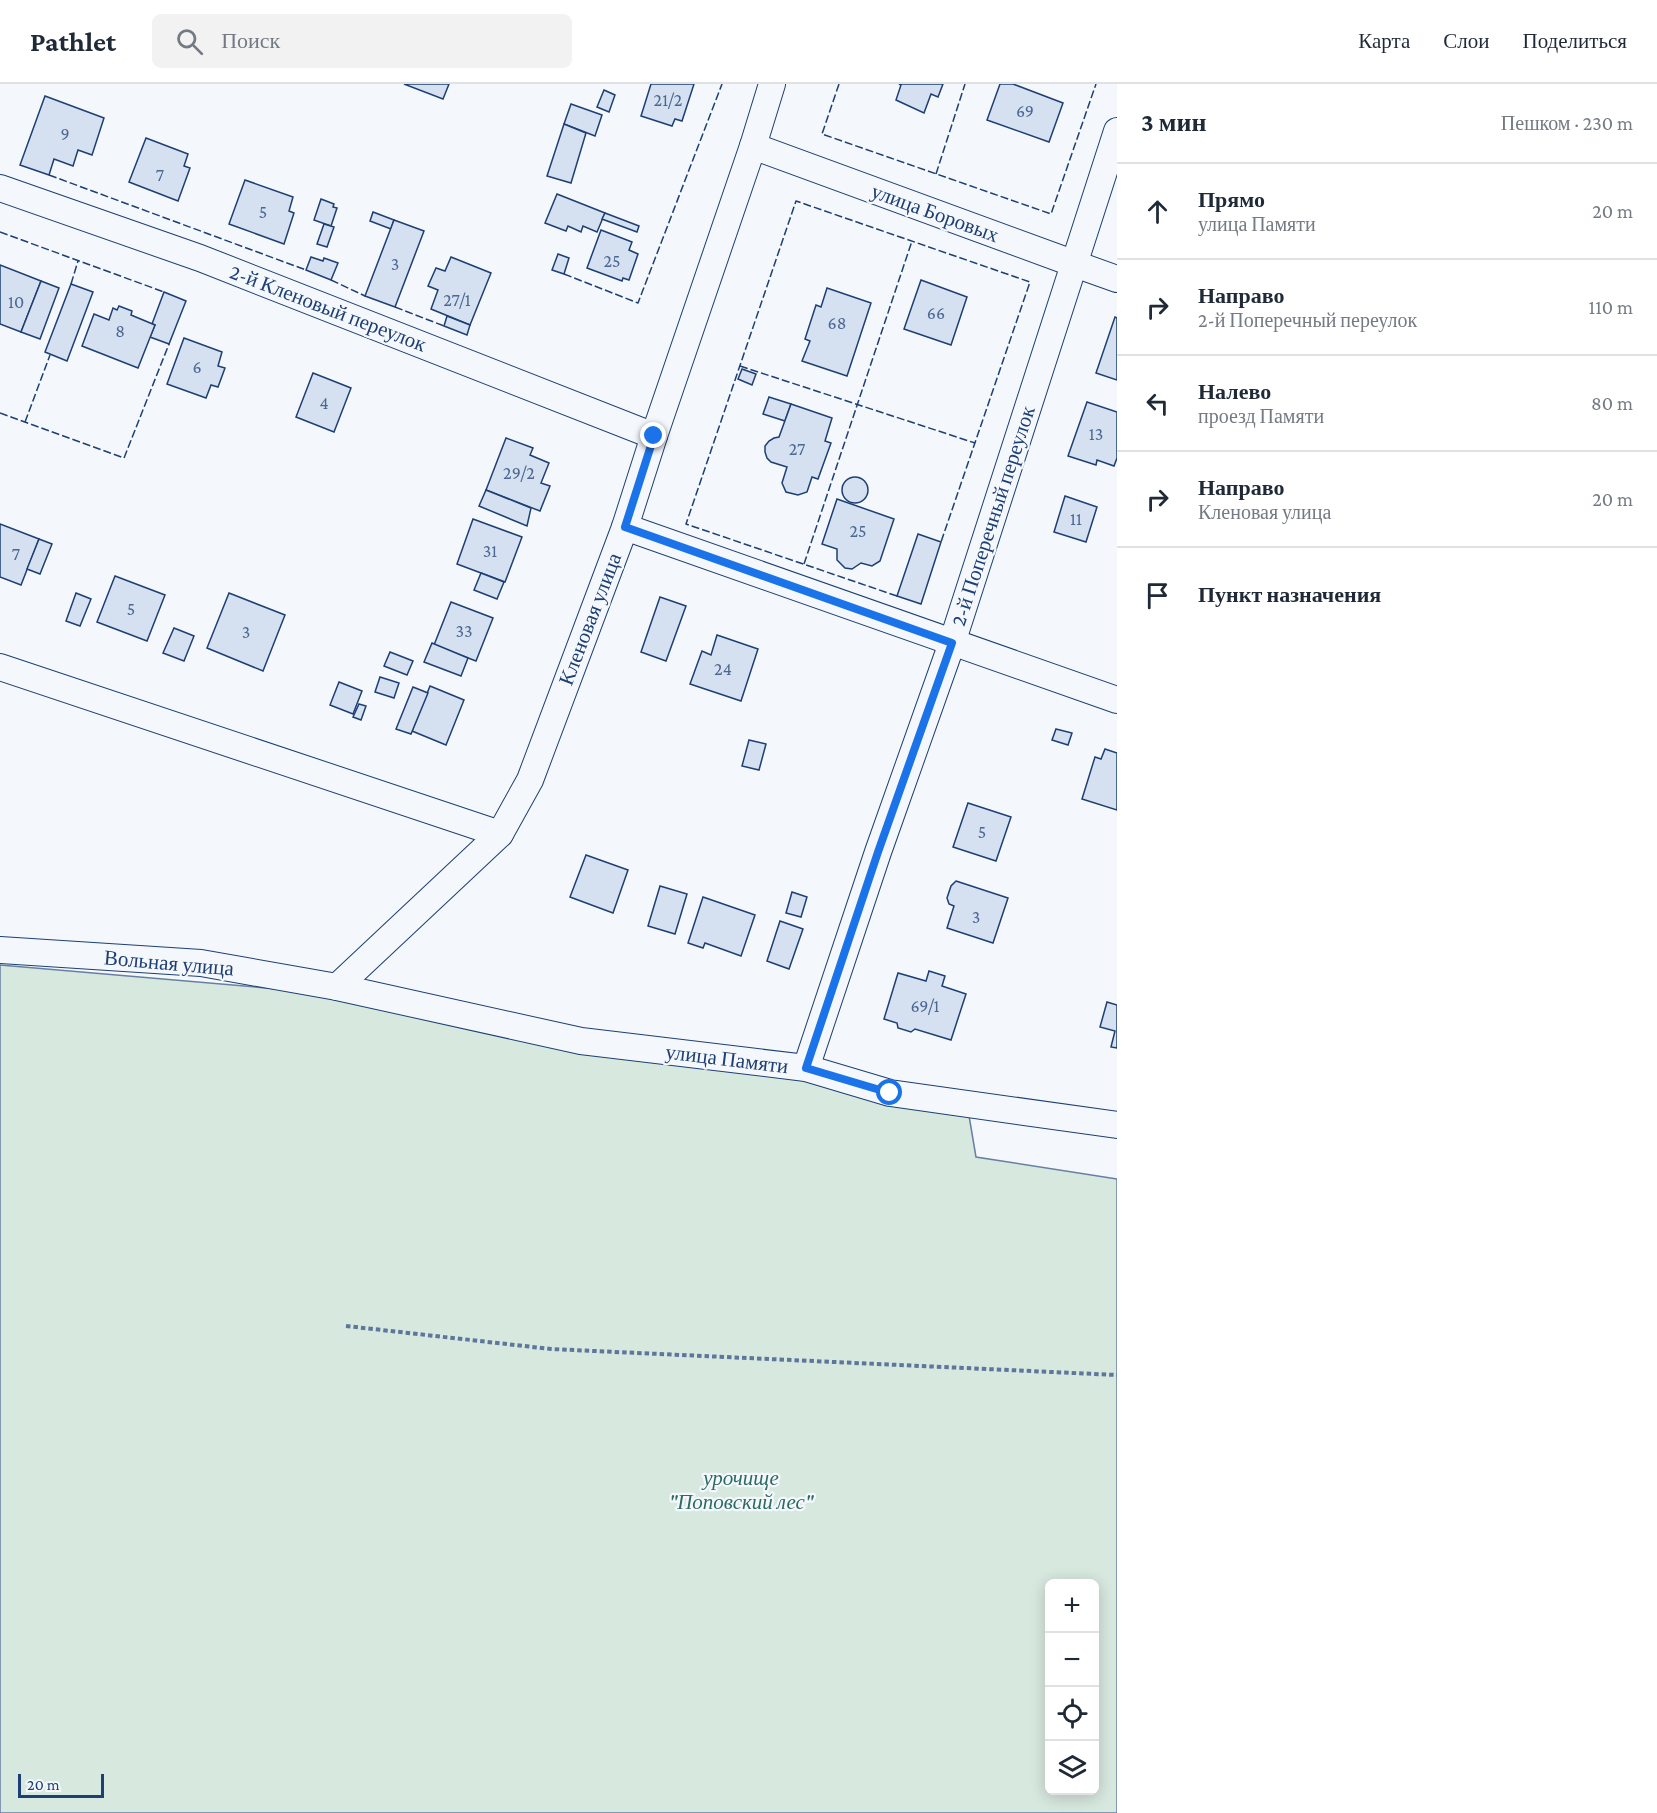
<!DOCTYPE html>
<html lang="ru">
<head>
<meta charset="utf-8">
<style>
  :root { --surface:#fff; --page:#f2f2f3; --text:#1f2937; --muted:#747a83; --line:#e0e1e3 }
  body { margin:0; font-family:"Crimson Pro",serif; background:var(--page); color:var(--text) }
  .controls { position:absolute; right:18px; bottom:18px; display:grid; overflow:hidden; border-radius:9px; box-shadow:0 3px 15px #0003 }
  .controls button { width:54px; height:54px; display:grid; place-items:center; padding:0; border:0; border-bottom:2px solid var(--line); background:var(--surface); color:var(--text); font:30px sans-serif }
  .scale { position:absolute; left:18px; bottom:15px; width:86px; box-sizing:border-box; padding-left:6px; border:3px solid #1d3f73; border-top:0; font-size:16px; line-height:21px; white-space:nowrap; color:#1d3f73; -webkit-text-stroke:4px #f4f7fb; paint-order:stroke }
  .stop { position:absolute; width:18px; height:18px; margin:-14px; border:4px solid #1a73e8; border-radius:50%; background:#fff }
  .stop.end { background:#1a73e8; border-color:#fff; box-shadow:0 2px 6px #0008 }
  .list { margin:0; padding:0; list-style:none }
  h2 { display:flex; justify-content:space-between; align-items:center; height:78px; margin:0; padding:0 24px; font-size:26px }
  h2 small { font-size:20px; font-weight:400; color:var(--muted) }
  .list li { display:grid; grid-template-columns:39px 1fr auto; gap:18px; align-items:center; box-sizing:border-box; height:96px; padding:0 24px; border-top:2px solid var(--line) }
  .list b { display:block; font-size:22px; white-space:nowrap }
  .list p { margin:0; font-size:20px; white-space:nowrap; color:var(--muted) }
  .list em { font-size:20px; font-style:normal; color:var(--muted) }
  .icon { flex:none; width:33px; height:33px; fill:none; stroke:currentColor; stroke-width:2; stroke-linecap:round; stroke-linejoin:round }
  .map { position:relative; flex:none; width:1117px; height:1729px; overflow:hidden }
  header { display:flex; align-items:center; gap:36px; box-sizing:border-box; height:84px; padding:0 30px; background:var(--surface); border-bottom:2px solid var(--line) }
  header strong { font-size:28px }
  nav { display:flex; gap:33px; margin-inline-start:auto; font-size:21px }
  .search { width:420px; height:54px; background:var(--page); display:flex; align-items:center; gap:15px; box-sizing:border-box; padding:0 21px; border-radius:9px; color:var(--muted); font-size:22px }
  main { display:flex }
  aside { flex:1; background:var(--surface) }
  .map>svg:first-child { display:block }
</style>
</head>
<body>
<header>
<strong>Pathlet</strong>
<div class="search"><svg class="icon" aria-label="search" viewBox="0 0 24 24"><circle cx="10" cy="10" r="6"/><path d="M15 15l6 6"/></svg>Поиск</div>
<nav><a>Карта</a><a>Слои</a><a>Поделиться</a></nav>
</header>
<main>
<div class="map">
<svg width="1117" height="1729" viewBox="0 0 1117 1729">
  <rect width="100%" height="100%" fill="#f4f7fb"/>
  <path fill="#d7e8df" stroke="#687fa3" stroke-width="1.5" fill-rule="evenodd" d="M0,881L325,909L966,1014L976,1073L1117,1095V1729H0ZM1050,1500H1094V1706H1050Z"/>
  <g fill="#d5e0f0" stroke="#1d3f73" stroke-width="1.5">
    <polygon points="404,0 449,0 443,15"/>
    <polygon points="651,0 694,0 682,37 675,35 672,42 641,32"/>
    <polygon points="899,0 943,0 938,13 931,10 924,29 896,16 901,1"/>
    <polygon points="1000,0 1013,0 1063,19 1049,58 987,36"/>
    <polygon points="604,6 615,11 609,28 597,23"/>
    <polygon points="45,12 104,34 92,71 78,66 73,82 54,75 49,91 20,81"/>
    <polygon points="571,20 602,31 595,52 564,40"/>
    <polygon points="564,40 586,49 571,99 547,92"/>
    <polygon points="146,54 188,70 184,82 190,84 178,117 129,98"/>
    <polygon points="245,96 293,113 289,127 294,129 284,160 229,140"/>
    <polygon points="557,110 605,129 597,148 583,142 581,148 568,142 566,147 545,139"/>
    <polygon points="321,115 334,120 333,123 337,124 331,142 314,136"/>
    <polygon points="373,128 394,136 391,145 370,137"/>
    <polygon points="605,129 639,142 637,148 602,135"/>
    <polygon points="394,136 424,147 395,223 365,212"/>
    <polygon points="324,140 334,143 327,163 317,160"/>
    <polygon points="601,146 632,158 629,166 638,170 629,196 623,194 622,197 587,184"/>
    <polygon points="558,170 569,174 564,190 552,186"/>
    <polygon points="311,173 323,177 324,174 338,179 331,196 306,186"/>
    <polygon points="451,173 491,189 470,241 431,225 438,206 428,202 436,184 445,187"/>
    <polygon points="0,181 41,197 21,248 0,240"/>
    <polygon points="921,196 967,213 951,261 904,245"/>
    <polygon points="41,197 59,204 40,255 21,248"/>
    <polygon points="71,200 93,208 67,277 45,268"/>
    <polygon points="827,204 871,219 847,292 802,277 810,257 805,255 816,221 821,223"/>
    <polygon points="164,208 186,217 169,260 150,253 155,241 152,240"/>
    <polygon points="119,222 132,227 131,231 155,241 138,284 82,262 94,230 109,236 113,224 117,226"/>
    <polygon points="447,232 470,241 467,251 444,242"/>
    <polygon points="1115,233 1117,234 1117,296 1096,289"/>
    <polygon points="184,254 222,268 218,282 225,284 218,303 211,301 206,314 167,300"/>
    <polygon points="742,285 756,290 752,301 738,295"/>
    <polygon points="313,289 351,304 334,348 296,333"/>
    <polygon points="769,313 791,320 785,337 763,330"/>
    <polygon points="1087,318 1117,328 1117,374 1114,382 1097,376 1096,381 1068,372"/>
    <polygon points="791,320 832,334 825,357 831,359 818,395 812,393 807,408 798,411 786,408 782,399 787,383 771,378 767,374 765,368 765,362 769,357 774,354 779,353"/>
    <polygon points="506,354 533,364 530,371 549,379 541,399 550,402 540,427 486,406"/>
    <circle cx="855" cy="406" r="13"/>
    <polygon points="486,406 531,424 527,442 479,422"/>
    <polygon points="1065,412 1097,423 1086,458 1054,448"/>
    <polygon points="837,415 894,435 880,477 872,482 861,479 852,485 845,484 837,476 837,465 822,460"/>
    <polygon points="473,435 522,453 505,498 457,480"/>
    <polygon points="0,440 39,455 21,501 0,493"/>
    <polygon points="918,450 941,458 921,520 897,512"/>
    <polygon points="39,455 52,460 40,490 27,485"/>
    <polygon points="481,489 504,498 497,515 474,506"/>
    <polygon points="115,492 165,511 147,557 97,538"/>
    <polygon points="76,509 91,515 80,542 66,537"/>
    <polygon points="229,509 285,531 263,587 207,564"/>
    <polygon points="660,513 686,522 666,577 641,568"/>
    <polygon points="451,518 493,534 476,577 434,561"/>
    <polygon points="174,544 194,552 184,577 163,569"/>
    <polygon points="717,551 758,565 741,617 690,600 702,567 711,571"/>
    <polygon points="432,559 468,574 461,592 424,578"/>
    <polygon points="390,568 413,577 407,591 384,582"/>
    <polygon points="380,593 399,599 394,614 375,608"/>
    <polygon points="339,598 362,607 353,630 330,621"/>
    <polygon points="430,602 464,616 446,661 412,647"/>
    <polygon points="413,603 428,609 411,650 396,645"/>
    <polygon points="359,620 366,622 361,636 353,633"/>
    <polygon points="1056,645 1072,649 1068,661 1052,656"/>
    <polygon points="749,656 766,660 759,686 742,682"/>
    <polygon points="1105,665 1117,669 1117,726 1082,715 1095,673 1101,675"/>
    <polygon points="968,719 1011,733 996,777 953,763"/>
    <polygon points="586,771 628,786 613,829 570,813"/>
    <polygon points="956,797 1008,814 993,859 947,844 954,822 949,820 947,814 951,802"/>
    <polygon points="660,802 687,810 675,850 648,842"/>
    <polygon points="792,808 807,813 801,833 786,829"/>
    <polygon points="703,813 755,831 741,872 705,859 703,864 688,859"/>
    <polygon points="780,837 803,845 789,885 767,877"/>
    <polygon points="929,887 945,892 942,902 966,910 951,956 915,945 911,948 898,944 897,939 884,935 898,889 926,897"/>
    <polygon points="1107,918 1117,921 1117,964 1111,963 1115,947 1100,943"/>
  </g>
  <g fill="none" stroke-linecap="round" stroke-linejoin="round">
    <g stroke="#1d3f73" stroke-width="28">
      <g id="minor">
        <polyline points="753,62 1075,180 1117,195"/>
        <polyline points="0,104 200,174 654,352"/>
        <polyline points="625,443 1117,616"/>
        <polyline points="0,583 500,750"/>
        <polyline points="0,866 201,879 337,903 581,957 806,984 890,1009 1117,1041"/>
        <polyline points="337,903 500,750 530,696 625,443 654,352 753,62 772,0"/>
        <polyline points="806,984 878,768 952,559 1117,47"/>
      </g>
    </g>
    <polyline stroke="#5e769c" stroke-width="4" stroke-dasharray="4.5 3" stroke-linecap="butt" points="346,1242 551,1265 1117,1291"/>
    <use href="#minor" stroke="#f4f7fb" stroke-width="26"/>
    <g stroke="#1d3f73" stroke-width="1.5" stroke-dasharray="8 3" stroke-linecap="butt">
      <polyline points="839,0 822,50 1051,130 1096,0"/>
      <polyline points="936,90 965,0"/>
      <polyline points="49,91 306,186"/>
      <polyline points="0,148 164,208"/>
      <polyline points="564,190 638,219 722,0"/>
      <polyline points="331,196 365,212"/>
      <polyline points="71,200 78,177"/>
      <polyline points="395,223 444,242"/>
      <polyline points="740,282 975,359"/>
      <polyline points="0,329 124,374 169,260"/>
      <polyline points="25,338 50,271"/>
      <polyline points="804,480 912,157"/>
      <polyline points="897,512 686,440 796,117 1030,198 941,458"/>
    </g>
  </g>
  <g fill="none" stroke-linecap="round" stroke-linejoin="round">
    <polyline stroke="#1a73e8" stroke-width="8" points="654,352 625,443 952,559 878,768 806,984 890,1009"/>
  </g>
  <g text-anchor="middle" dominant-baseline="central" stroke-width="4.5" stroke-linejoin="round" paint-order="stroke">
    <g font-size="18" fill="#4b6792">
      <text x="668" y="16">21/2</text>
      <text x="1025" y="27">69</text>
      <text x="65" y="50">9</text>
      <text x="160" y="91">7</text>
      <text x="263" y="128">5</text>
      <text x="612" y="177">25</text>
      <text x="395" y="180">3</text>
      <text x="457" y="216">27/1</text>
      <text x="16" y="218">10</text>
      <text x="936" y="229">66</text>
      <text x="837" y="239">68</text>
      <text x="120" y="247">8</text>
      <text x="197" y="283">6</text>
      <text x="324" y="319">4</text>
      <text x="1096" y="350">13</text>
      <text x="797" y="365">27</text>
      <text x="519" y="389">29/2</text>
      <text x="1076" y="435">11</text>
      <text x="858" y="447">25</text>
      <text x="490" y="467">31</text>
      <text x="16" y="470">7</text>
      <text x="131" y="525">5</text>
      <text x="464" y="547">33</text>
      <text x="246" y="548">3</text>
      <text x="723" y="585">24</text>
      <text x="982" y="748">5</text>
      <text x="976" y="833">3</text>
      <text x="925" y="922">69/1</text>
    </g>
    <g font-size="21" fill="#1d3f73" stroke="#f4f7fb">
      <text transform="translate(935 129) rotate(20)">улица Боровых</text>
      <text transform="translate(328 224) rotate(21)">2-й Кленовый переулок</text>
      <text transform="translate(993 432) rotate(-72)">2-й Поперечный переулок</text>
      <text transform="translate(590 535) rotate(-69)">Кленовая улица</text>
      <text transform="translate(169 879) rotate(5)">Вольная улица</text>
      <text transform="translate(727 975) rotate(7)">улица Памяти</text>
    </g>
    <g font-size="21" font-style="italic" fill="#2c6c60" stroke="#f4f7fb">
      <text x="741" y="1394">урочище<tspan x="741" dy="24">"Поповский лес"</tspan></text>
    </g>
  </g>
</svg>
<div class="controls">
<button>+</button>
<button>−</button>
<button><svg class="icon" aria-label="locate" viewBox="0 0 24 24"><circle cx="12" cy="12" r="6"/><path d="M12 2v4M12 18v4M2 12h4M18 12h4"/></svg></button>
<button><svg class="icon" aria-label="layers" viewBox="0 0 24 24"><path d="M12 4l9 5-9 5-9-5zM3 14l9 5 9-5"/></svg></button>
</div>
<div class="scale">20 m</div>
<div class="stop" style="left:890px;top:1009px"></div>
<div class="stop end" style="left:654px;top:352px"></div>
</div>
<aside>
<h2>3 мин<small>Пешком · 230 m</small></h2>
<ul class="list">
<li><svg class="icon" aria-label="ahead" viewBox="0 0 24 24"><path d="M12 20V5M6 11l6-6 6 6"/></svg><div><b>Прямо</b><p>улица Памяти</p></div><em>20 m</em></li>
<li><svg class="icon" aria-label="right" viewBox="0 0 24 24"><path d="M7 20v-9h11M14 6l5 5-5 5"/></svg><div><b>Направо</b><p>2-й Поперечный переулок</p></div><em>110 m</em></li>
<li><svg class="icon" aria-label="left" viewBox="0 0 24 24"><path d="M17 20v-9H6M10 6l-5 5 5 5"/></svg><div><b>Налево</b><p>проезд Памяти</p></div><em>80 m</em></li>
<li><svg class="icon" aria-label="right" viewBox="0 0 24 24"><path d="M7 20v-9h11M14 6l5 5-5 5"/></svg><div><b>Направо</b><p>Кленовая улица</p></div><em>20 m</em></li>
<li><svg class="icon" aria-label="arrive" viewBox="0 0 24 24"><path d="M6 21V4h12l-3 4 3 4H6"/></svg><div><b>Пункт назначения</b></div></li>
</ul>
</aside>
</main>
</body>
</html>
